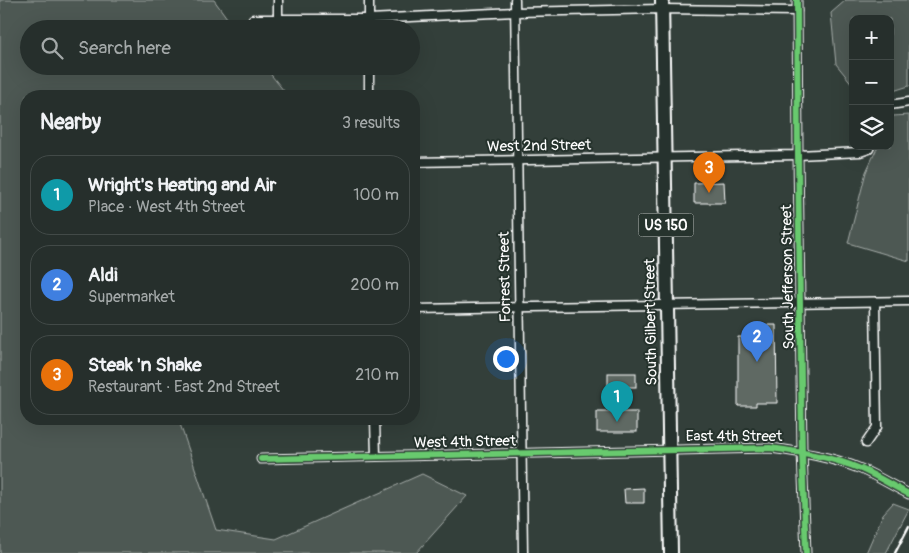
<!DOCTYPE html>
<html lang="en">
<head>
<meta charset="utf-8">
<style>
  :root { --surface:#262f2c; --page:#323b38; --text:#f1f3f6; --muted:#a4a9a9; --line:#424a48; --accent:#e69b98 }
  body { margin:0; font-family:Pangolin,sans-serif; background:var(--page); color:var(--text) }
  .controls { position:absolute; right:15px; top:15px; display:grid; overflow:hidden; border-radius:10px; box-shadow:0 5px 20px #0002 }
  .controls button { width:45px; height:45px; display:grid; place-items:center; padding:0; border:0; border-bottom:1px solid var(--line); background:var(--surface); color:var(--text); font:25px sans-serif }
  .you { position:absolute; left:505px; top:358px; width:18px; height:18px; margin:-12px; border:4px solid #fff; border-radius:50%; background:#1a73e8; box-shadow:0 0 0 8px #1a73e833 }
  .badge { display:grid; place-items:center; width:32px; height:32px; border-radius:50%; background:var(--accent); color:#fff; font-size:16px; font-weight:700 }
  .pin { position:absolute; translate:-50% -41px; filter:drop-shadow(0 1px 2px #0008) }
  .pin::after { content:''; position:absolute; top:26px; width:18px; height:15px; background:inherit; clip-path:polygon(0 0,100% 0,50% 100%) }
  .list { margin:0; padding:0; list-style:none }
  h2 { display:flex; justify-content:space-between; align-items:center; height:65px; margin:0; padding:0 20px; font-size:21px }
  h2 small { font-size:16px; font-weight:400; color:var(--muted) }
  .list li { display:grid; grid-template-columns:32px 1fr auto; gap:15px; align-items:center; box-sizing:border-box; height:80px; margin:0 10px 10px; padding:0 10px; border:1px solid var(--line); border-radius:20px }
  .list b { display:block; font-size:19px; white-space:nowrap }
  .list p { margin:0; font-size:16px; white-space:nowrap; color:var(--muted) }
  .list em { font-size:16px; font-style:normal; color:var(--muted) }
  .icon { flex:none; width:28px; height:28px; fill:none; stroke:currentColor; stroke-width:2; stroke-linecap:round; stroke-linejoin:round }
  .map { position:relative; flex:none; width:909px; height:553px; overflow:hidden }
  .search { position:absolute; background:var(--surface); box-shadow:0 5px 20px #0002; left:20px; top:20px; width:400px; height:55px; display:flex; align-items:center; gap:12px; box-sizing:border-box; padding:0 18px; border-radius:28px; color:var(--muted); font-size:19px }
  .panel { position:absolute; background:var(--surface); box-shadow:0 5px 20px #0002; left:20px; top:90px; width:400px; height:335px; border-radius:20px }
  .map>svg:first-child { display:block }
</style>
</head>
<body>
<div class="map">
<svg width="909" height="553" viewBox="0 0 909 553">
  <rect width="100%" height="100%" fill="#333f3a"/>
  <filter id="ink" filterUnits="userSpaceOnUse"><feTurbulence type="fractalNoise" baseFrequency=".02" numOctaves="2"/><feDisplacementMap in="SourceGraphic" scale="10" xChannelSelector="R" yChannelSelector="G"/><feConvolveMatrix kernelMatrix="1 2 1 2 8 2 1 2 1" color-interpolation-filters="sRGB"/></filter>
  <g filter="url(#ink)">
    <g fill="#4d5853" stroke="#a6aca9">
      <polygon points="0,0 214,0 235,29 29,29 29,66 264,66 288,96 26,96 26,419 180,419 180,424 216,530 276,539 422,474 467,496 416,553 0,553"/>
      <polygon points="846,0 909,0 909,86 890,92 890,19 853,19 853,85 836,64 831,13"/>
      <polygon points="909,115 909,261 848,243 866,172 878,146 890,146 890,121 893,116"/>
      <polygon points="893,503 909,509 886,553 866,553 883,514"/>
    </g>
    <g fill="#5f6964" stroke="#fff">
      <polygon points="724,182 725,203 694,203 694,183"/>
      <polygon points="764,325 776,325 777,403 756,403 756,406 738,406 738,337 764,337"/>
      <rect x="608" y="373" width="28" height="14"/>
      <rect x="597" y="412" width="40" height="20"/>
      <polygon points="644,488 644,503 625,503 624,489"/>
    </g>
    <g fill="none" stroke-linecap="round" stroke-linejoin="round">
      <g stroke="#fff" stroke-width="11">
        <g id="minor">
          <polyline points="369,0 369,29"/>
          <polyline points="515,0 523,553"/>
          <polyline points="797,0 798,155 802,452 806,553"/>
          <polyline points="253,19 369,19 515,12 662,9 797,11"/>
          <polyline points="278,19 278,0"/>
          <polyline points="369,66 369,96"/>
          <polyline points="890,105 909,102"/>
          <polyline points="414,162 798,155 860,152 869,149 870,146"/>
          <polyline points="414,309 909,301"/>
          <polyline points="375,419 376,456"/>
          <polyline points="866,443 877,427 875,302"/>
          <path d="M261,459L770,448C801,452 832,457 861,469C877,476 893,486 909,494"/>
        </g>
      </g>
      <g stroke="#fff" stroke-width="16">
        <polyline id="primary" points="662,0 671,553"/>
      </g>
      <use href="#minor" stroke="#26332d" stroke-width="8"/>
      <use href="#primary" stroke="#26332d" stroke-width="12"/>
      <polyline stroke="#fff" stroke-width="2.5" points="895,553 909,526"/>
      <g stroke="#26332d" stroke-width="9">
        <g id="cycleway">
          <polyline points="797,0 798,155 802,452 806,553"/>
          <path d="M261,459L770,448C801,452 832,457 861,469C877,476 893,486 909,494"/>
        </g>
      </g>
      <use href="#cycleway" stroke="#67ca6e" stroke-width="6"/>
    </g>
  </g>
  <g text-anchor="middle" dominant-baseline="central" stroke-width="4" stroke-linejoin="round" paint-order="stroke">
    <rect fill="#26332d" stroke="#bec2c0" stroke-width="1" x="638.5" y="213.5" width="55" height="23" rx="4"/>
    <g font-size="14" font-weight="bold" fill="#fff">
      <text x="666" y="225">US 150</text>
    </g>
    <g font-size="15" fill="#fff" stroke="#26332d">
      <text transform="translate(539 146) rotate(-1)">West 2nd Street</text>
      <text transform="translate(505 277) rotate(-91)">Forrest Street</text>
      <text transform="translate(788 277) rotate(-91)">South Jefferson Street</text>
      <text transform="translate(651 322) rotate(-91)">South Gilbert Street</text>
      <text x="734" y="436">East 4th Street</text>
      <text transform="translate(465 442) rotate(-1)">West 4th Street</text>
    </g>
  </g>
</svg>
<div class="controls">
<button>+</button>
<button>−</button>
<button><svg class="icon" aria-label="layers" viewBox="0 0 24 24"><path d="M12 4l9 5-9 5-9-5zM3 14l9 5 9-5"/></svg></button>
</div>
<div class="you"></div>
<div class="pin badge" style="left:617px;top:422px;background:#0f9aa8">1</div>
<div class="pin badge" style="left:757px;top:362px;background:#3f7fe0">2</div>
<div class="pin badge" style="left:709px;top:193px;background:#e8710a">3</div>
<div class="search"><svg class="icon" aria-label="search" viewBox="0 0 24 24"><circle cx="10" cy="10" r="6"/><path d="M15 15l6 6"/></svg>Search here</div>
<section class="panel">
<h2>Nearby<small>3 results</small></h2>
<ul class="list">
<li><span class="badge" style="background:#0f9aa8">1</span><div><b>Wright's Heating and Air</b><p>Place · West 4th Street</p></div><em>100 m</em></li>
<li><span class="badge" style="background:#3f7fe0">2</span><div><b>Aldi</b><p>Supermarket</p></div><em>200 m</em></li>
<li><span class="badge" style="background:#e8710a">3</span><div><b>Steak 'n Shake</b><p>Restaurant · East 2nd Street</p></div><em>210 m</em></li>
</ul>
</section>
</div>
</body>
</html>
